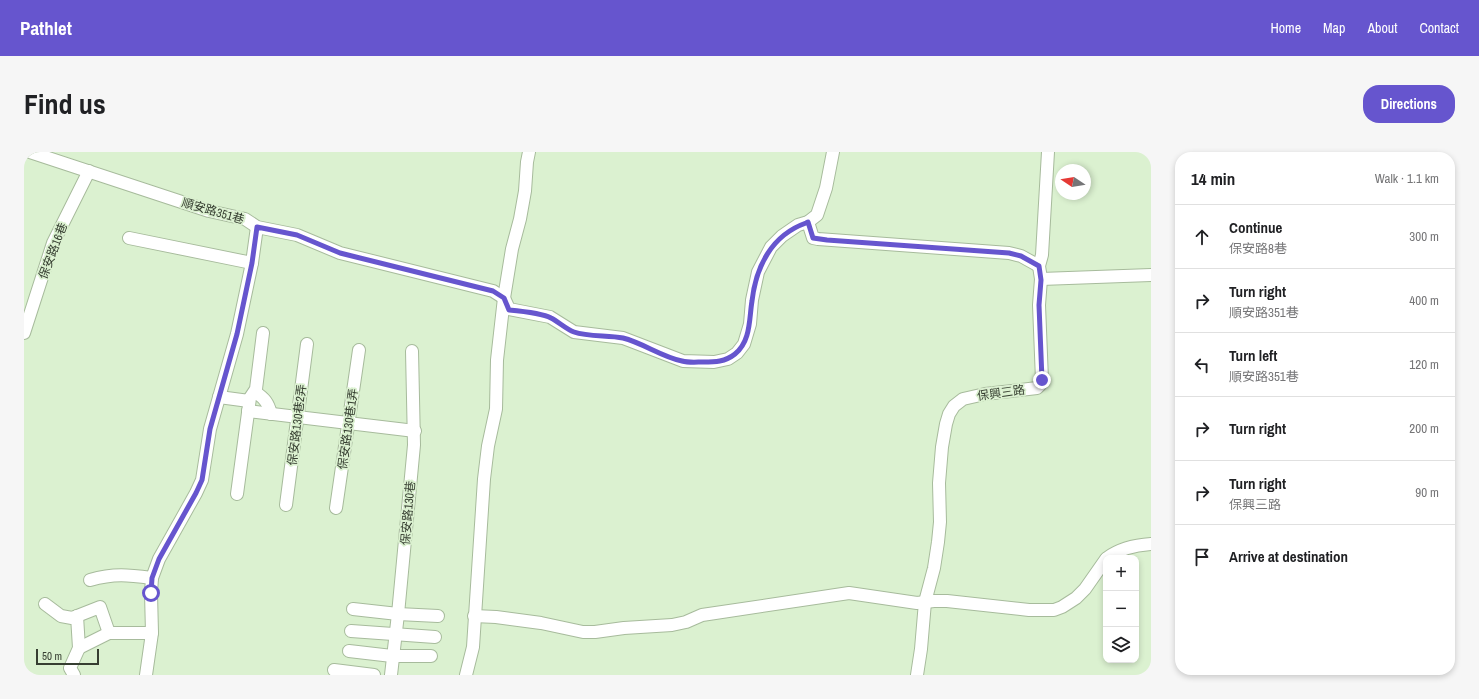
<!DOCTYPE html>
<html lang="en">
<head>
<meta charset="utf-8">
<style>
  :root { --surface:#fff; --page:#f6f6f6; --text:#202124; --muted:#757577; --line:#e0e0e0; --accent:#6655ce }
  body { margin:0; font-family:"Archivo Narrow","Noto Sans TC",sans-serif; background:var(--page); color:var(--text) }
  .controls { position:absolute; right:12px; bottom:12px; display:grid; overflow:hidden; border-radius:8px; box-shadow:0 2px 6px #0003 }
  .controls button { width:36px; height:36px; display:grid; place-items:center; padding:0; border:0; border-bottom:1px solid var(--line); background:var(--surface); color:var(--text); font:20px sans-serif }
  .compass { position:absolute; left:1031px; top:12px; width:36px; height:36px; border-radius:50%; background:var(--surface); box-shadow:0 2px 6px #0003; rotate:282deg }
  .scale { position:absolute; left:12px; bottom:10px; width:63px; box-sizing:border-box; padding-left:4px; border:2px solid #363e31; border-top:0; font-size:11px; line-height:14px; white-space:nowrap; color:#363e31; -webkit-text-stroke:3px #dbf1d0; paint-order:stroke }
  .stop { position:absolute; width:12px; height:12px; margin:-9px; border:3px solid #6655ce; border-radius:50%; background:#fff }
  .stop.end { background:#6655ce; border-color:#fff; box-shadow:0 1px 4px #0008 }
  .list { margin:0; padding:0; list-style:none }
  h2 { display:flex; justify-content:space-between; align-items:center; height:52px; margin:0; padding:0 16px; font-size:17px }
  h2 small { font-size:13px; font-weight:400; color:var(--muted) }
  .list li { display:grid; grid-template-columns:26px 1fr auto; gap:12px; align-items:center; box-sizing:border-box; height:64px; padding:0 16px; border-top:1px solid var(--line) }
  .list b { display:block; font-size:15px; white-space:nowrap }
  .list p { margin:0; font-size:13px; white-space:nowrap; color:var(--muted) }
  .list em { font-size:13px; font-style:normal; color:var(--muted) }
  .icon { flex:none; width:22px; height:22px; fill:none; stroke:currentColor; stroke-width:2; stroke-linecap:round; stroke-linejoin:round }
  .map { position:relative; flex:none; width:1127px; height:523px; overflow:hidden; border-radius:16px }
  header { display:flex; align-items:center; gap:24px; box-sizing:border-box; height:56px; padding:0 20px; background:var(--accent); color:#fff }
  header strong { font-size:19px }
  nav { display:flex; gap:22px; margin-inline-start:auto; font-size:14px }
  .intro { display:flex; align-items:center; justify-content:space-between; box-sizing:border-box; height:96px; padding:0 24px }
  h1 { margin:0; font-size:28px }
  .button { padding:10px 18px; border-radius:16px; background:var(--accent); color:#fff; font-size:14px; font-weight:700 }
  main { display:flex; gap:24px; padding:0 24px }
  aside { flex:1; background:var(--surface); border-radius:16px; box-shadow:0 2px 6px #0003 }
  .map>svg:first-child { display:block }
</style>
</head>
<body>
<header>
<strong>Pathlet</strong>
<nav><a>Home</a><a>Map</a><a>About</a><a>Contact</a></nav>
</header>
<div class="intro"><h1>Find us</h1><a class="button">Directions</a></div>
<main>
<div class="map">
<svg width="1127" height="523" viewBox="0 0 1127 523">
  <rect width="100%" height="100%" fill="#dbf1d0"/>
  <g fill="none" stroke-linecap="round" stroke-linejoin="round">
    <g stroke="#a7bb9c" stroke-width="14">
      <g id="minor">
        <polyline points="6,0 185,59 221,67 233,75 273,83 316,101 469,139 480,146 485,157 526,165 550,180 599,186 659,209 690,210 704,207 713,201 720,192 726,172 728,148 734,120 747,95 758,84 774,73 784,70 793,63 802,36 809,0"/>
        <polyline points="784,70 789,86 794,87 985,101 997,104 1015,114"/>
        <polyline points="105,86 228,111"/>
        <polyline points="1017,127 1127,123"/>
        <polyline points="0,181 29,91 65,19"/>
        <path d="M231,240C240,246 244,250 247,262"/>
        <polyline points="195,245 225,249"/>
        <polyline points="224,259 391,279"/>
        <polyline points="213,342 226,246 232,237 239,181"/>
        <polyline points="262,353 283,192"/>
        <polyline points="312,356 335,198"/>
        <path d="M1083,406C1095,397 1112,393 1127,392"/>
        <path d="M66,428C90,421 105,423 128,426"/>
        <polyline points="21,452 37,464 48,466 76,455 85,481"/>
        <polyline points="329,457 374,462 414,464"/>
        <polyline points="450,464 472,465 517,471 559,480 571,480 600,476 648,473 662,470 678,463 825,441 893,451 910,449 923,449 1005,458 1030,458 1038,455 1052,446 1061,437 1082,407"/>
        <polyline points="327,479 411,485"/>
        <polyline points="55,496 85,481 128,481"/>
        <polyline points="325,499 368,504 407,504"/>
        <polyline points="310,518 350,523"/>
        <polyline points="50,523 46,516 55,496 53,464"/>
        <polyline points="122,523 128,481 127,441 128,426 135,407 172,341 178,328 186,277 213,182 228,111 233,75"/>
        <polyline points="367,523 374,462 390,293 388,199"/>
        <polyline points="442,523 449,495 460,327 464,294 472,257 473,208 480,146 488,97 496,67 501,39 503,10 505,0"/>
        <polyline points="893,523 897,497 901,450 910,416 914,390 916,370 915,331 918,295 922,272 925,262 930,254 939,247 961,242 1013,236 1016,233 1018,228 1015,153 1017,127 1015,114 1018,103 1024,0"/>
      </g>
    </g>
    <use href="#minor" stroke="#fff" stroke-width="12"/>
  </g>
  <g fill="none" stroke-linecap="round" stroke-linejoin="round">
    <path stroke="#6655ce" stroke-width="5" d="M127,441L128,426L135,407L172,341L178,328L186,277L213,182L228,111L233,75L273,83L316,101L469,139L480,146L485,158C496,159 518,161 527,166C535,170 542,177 550,180C564,185 584,183 599,186C619,191 638,205 658,209C665,211 673,210 679,210C691,210 701,210 711,202C727,189 725,167 728,149C732,114 748,83 782,71L784,70L789,86L803,88L985,101L997,104L1015,114L1017,128L1015,153L1018,228"/>
  </g>
  <g text-anchor="middle" dominant-baseline="central" stroke-width="3.5" stroke-linejoin="round" paint-order="stroke">
    <g font-size="12" fill="#363e31" stroke="#dbf1d0">
      <text transform="translate(189 59) rotate(16)">順安路351巷</text>
      <text transform="translate(29 99) rotate(-69)">保安路16巷</text>
      <text transform="translate(977 241) rotate(-8)">保興三路</text>
      <text transform="translate(273 273) rotate(-83)">保安路130巷2弄</text>
      <text transform="translate(324 277) rotate(-82)">保安路130巷1弄</text>
      <text transform="translate(384 361) rotate(-85)">保安路130巷</text>
    </g>
  </g>
</svg>
<div class="controls">
<button>+</button>
<button>−</button>
<button><svg class="icon" aria-label="layers" viewBox="0 0 24 24"><path d="M12 4l9 5-9 5-9-5zM3 14l9 5 9-5"/></svg></button>
</div>
<svg class="compass" viewBox="-18 -18 36 36"><path d="M0-13l5 13h-10z" fill="#e53935"/><path d="M0 13l5-13h-10z" fill="#757577"/></svg>
<div class="scale">50 m</div>
<div class="stop" style="left:127px;top:441px"></div>
<div class="stop end" style="left:1018px;top:228px"></div>
</div>
<aside>
<h2>14 min<small>Walk · 1.1 km</small></h2>
<ul class="list">
<li><svg class="icon" aria-label="ahead" viewBox="0 0 24 24"><path d="M12 20V5M6 11l6-6 6 6"/></svg><div><b>Continue</b><p>保安路8巷</p></div><em>300 m</em></li>
<li><svg class="icon" aria-label="right" viewBox="0 0 24 24"><path d="M7 20v-9h11M14 6l5 5-5 5"/></svg><div><b>Turn right</b><p>順安路351巷</p></div><em>400 m</em></li>
<li><svg class="icon" aria-label="left" viewBox="0 0 24 24"><path d="M17 20v-9H6M10 6l-5 5 5 5"/></svg><div><b>Turn left</b><p>順安路351巷</p></div><em>120 m</em></li>
<li><svg class="icon" aria-label="right" viewBox="0 0 24 24"><path d="M7 20v-9h11M14 6l5 5-5 5"/></svg><div><b>Turn right</b></div><em>200 m</em></li>
<li><svg class="icon" aria-label="right" viewBox="0 0 24 24"><path d="M7 20v-9h11M14 6l5 5-5 5"/></svg><div><b>Turn right</b><p>保興三路</p></div><em>90 m</em></li>
<li><svg class="icon" aria-label="arrive" viewBox="0 0 24 24"><path d="M6 21V4h12l-3 4 3 4H6"/></svg><div><b>Arrive at destination</b></div></li>
</ul>
</aside>
</main>
</body>
</html>
